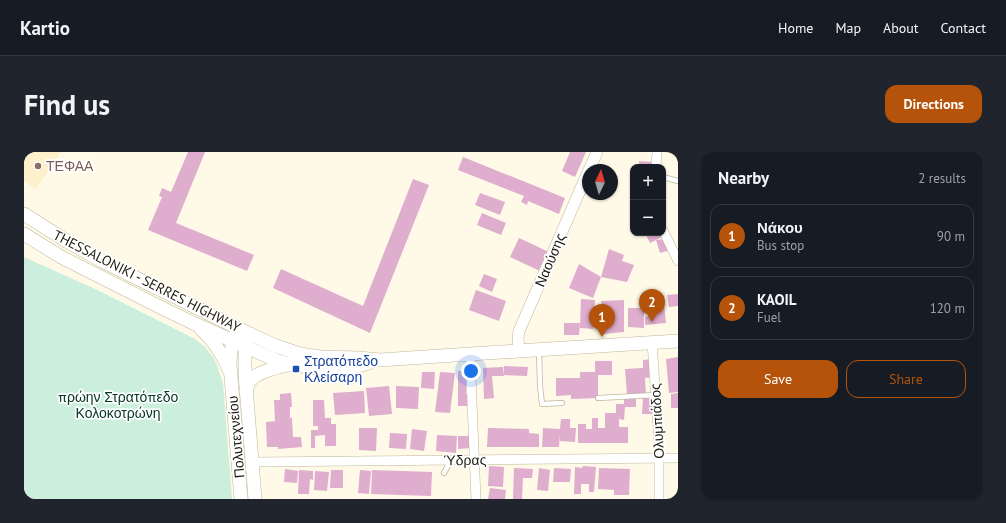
<!DOCTYPE html>
<html lang="en">
<head>
<meta charset="utf-8">
<style>
  :root { --surface:#171b24; --page:#20242c; --text:#f1f3f6; --muted:#9ea1a6; --line:#363941; --accent:#b45309 }
  body { margin:0; font-family:"PT Sans",sans-serif; background:var(--page); color:var(--text) }
  .controls { position:absolute; right:12px; top:12px; display:grid; overflow:hidden; border-radius:8px; box-shadow:0 1px 3px #0004 }
  .controls button { width:36px; height:36px; display:grid; place-items:center; padding:0; border:0; border-bottom:1px solid var(--line); background:var(--surface); color:var(--text); font:20px sans-serif }
  .compass { position:absolute; left:558px; top:12px; width:36px; height:36px; border-radius:50%; background:var(--surface); box-shadow:0 1px 3px #0004; rotate:5deg }
  .you { position:absolute; left:447px; top:219px; width:14px; height:14px; margin:-10px; border:3px solid #fff; border-radius:50%; background:#1a73e8; box-shadow:0 0 0 6px #1a73e833 }
  .badge { display:grid; place-items:center; width:26px; height:26px; border-radius:50%; background:var(--accent); color:#fff; font-size:13px; font-weight:700 }
  .pin { position:absolute; translate:-50% -33px; filter:drop-shadow(0 1px 2px #0008) }
  .pin::after { content:''; position:absolute; top:21px; width:14px; height:12px; background:inherit; clip-path:polygon(0 0,100% 0,50% 100%) }
  .list { margin:0; padding:0; list-style:none }
  h2 { display:flex; justify-content:space-between; align-items:center; height:52px; margin:0; padding:0 16px; font-size:17px }
  h2 small { font-size:13px; font-weight:400; color:var(--muted) }
  .list li { display:grid; grid-template-columns:26px 1fr auto; gap:12px; align-items:center; box-sizing:border-box; height:64px; margin:0 8px 8px; padding:0 8px; border:1px solid var(--line); border-radius:12px }
  .list b { display:block; font-size:15px; white-space:nowrap }
  .list p { margin:0; font-size:13px; white-space:nowrap; color:var(--muted) }
  .list em { font-size:13px; font-style:normal; color:var(--muted) }
  .actions { display:flex; gap:8px; padding:12px 16px }
  .actions a { flex:1; padding:9px 0; border:1px solid var(--accent); border-radius:12px; text-align:center; font-size:14px; color:var(--accent) }
  .actions .main { background:var(--accent); color:#fff }
  .map { position:relative; flex:none; width:654px; height:347px; overflow:hidden; border-radius:12px }
  header { display:flex; align-items:center; gap:24px; box-sizing:border-box; height:56px; padding:0 20px; background:var(--surface); border-bottom:1px solid var(--line) }
  header strong { font-size:19px }
  nav { display:flex; gap:22px; margin-inline-start:auto; font-size:14px }
  .intro { display:flex; align-items:center; justify-content:space-between; box-sizing:border-box; height:96px; padding:0 24px }
  h1 { margin:0; font-size:28px }
  .button { padding:10px 18px; border-radius:12px; background:var(--accent); color:#fff; font-size:14px; font-weight:700 }
  main { display:flex; gap:24px; padding:0 24px }
  aside { flex:1; background:var(--surface); border-radius:12px; box-shadow:0 1px 3px #0004 }
  .map>svg:first-child { display:block }
</style>
</head>
<body>
<header>
<strong>Kartio</strong>
<nav><a>Home</a><a>Map</a><a>About</a><a>Contact</a></nav>
</header>
<div class="intro"><h1>Find us</h1><a class="button">Directions</a></div>
<main>
<div class="map">
<svg width="654" height="347" viewBox="0 0 654 347">
  <rect width="100%" height="100%" fill="#fff9e7"/>
  <polygon fill="#fdf1cb" points="0,0 37,0 12,37 0,29"/>
  <polygon fill="#cbefdc" points="0,105 71,137 171,187 181,195 189,205 193,213 199,232 208,347 0,347"/>
  <g fill="#dfadcd">
    <polygon points="164,0 181,0 152,71 230,103 223,119 124,78 138,45 135,44 138,36 147,40"/>
    <polygon points="546,0 562,0 551,25 538,19"/>
    <polygon points="439,5 541,46 535,62 504,49 503,53 497,50 500,44 434,18"/>
    <polygon points="615,9 630,10 630,15 610,15 611,12 615,12"/>
    <polygon points="389,27 405,33 346,181 249,136 257,117 339,154"/>
    <polygon points="456,41 481,50 476,63 451,53"/>
    <polygon points="458,61 482,71 477,83 453,73"/>
    <polygon points="621,81 636,81 638,85 626,91"/>
    <polygon points="495,86 527,101 518,120 486,105"/>
    <polygon points="643,87 647,98 636,101 632,88"/>
    <polygon points="585,97 600,103 598,109 610,113 603,130 577,125 569,146 545,136 555,112 577,125"/>
    <polygon points="460,122 473,127 468,140 455,134"/>
    <polygon points="452,138 482,149 475,169 445,158"/>
    <polygon points="654,142 654,154 645,155 643,143"/>
    <polygon points="557,147 571,148 569,177 556,176"/>
    <polygon points="600,148 600,180 579,182 577,149"/>
    <polygon points="640,152 642,171 621,173 621,165 625,164 624,154"/>
    <polygon points="604,156 620,156 620,176 604,175"/>
    <polygon points="540,171 556,171 555,183 540,183"/>
    <polygon points="654,205 654,240 645,241 642,207"/>
    <polygon points="629,207 630,225 621,226 622,243 603,243 601,217 619,216 619,208"/>
    <polygon points="571,209 588,209 588,223 574,223 574,246 547,247 547,243 532,244 532,226 556,226 556,220 571,220"/>
    <polygon points="480,214 504,215 503,224 480,223"/>
    <polygon points="479,215 480,224 468,224 470,246 460,247 459,216"/>
    <polygon points="447,218 448,233 442,233 442,242 448,243 448,254 434,254 434,219"/>
    <polygon points="398,220 411,220 410,237 397,236"/>
    <polygon points="416,220 431,221 426,261 411,260"/>
    <polygon points="365,234 368,262 345,264 342,236"/>
    <polygon points="372,234 395,235 394,257 372,256"/>
    <polygon points="340,239 341,261 311,263 309,241"/>
    <polygon points="267,241 268,255 266,255 266,266 268,266 269,285 277,285 278,295 254,297 254,295 243,295 242,270 251,269 250,248 256,248 256,242"/>
    <polygon points="654,241 654,256 647,256 647,242"/>
    <polygon points="619,245 632,247 631,262 618,262"/>
    <polygon points="600,247 612,247 612,255 601,255 600,268 595,267 595,275 604,275 604,291 554,291 554,272 562,272 562,277 568,277 568,266 574,266 574,276 581,276 581,261 592,261 592,252 600,252"/>
    <polygon points="289,248 300,248 301,266 307,266 307,272 312,272 312,294 301,294 301,283 291,284 291,296 287,296 287,278 294,278 294,274 289,274"/>
    <polygon points="537,267 546,267 546,276 552,276 551,290 536,289 536,282 535,295 518,295 519,276 536,277"/>
    <polygon points="335,276 353,276 352,299 335,298"/>
    <polygon points="464,276 505,277 505,281 515,282 515,295 463,295"/>
    <polygon points="388,277 403,279 400,299 386,297"/>
    <polygon points="366,281 383,282 382,297 365,296"/>
    <polygon points="413,283 433,284 432,301 412,299"/>
    <polygon points="434,284 447,284 447,296 434,297"/>
    <polygon points="465,314 480,315 479,335 464,334"/>
    <polygon points="559,314 572,315 570,340 565,340 565,332 557,332 557,342 550,342 551,315 558,316"/>
    <polygon points="490,316 509,317 508,326 499,326 498,347 489,347"/>
    <polygon points="515,316 526,318 524,339 513,338"/>
    <polygon points="530,316 547,317 546,330 529,330"/>
    <polygon points="575,316 606,317 605,343 590,343 590,338 574,337"/>
    <polygon points="261,317 274,319 273,331 260,330"/>
    <polygon points="275,318 289,319 289,328 286,327 285,342 274,342"/>
    <polygon points="307,318 319,318 319,336 306,336"/>
    <polygon points="336,318 347,319 345,342 334,341"/>
    <polygon points="348,318 408,320 407,344 347,342"/>
    <polygon points="291,319 305,320 303,339 290,338"/>
    <polygon points="466,336 482,338 481,347 464,347"/>
  </g>
  <g fill="none" stroke-linecap="round" stroke-linejoin="round">
    <g stroke="#c0b79a" stroke-width="6">
      <g id="service">
        <polyline points="639,25 654,29"/>
        <polyline points="515,199 516,234 518,252 538,251"/>
        <polyline points="574,246 632,243"/>
        <polyline points="420,321 427,308"/>
      </g>
    </g>
    <g stroke="#c0b79a" stroke-width="10">
      <g id="minor">
        <polyline points="632,15 633,0"/>
        <polyline points="639,78 654,109"/>
        <polyline points="628,190 635,291 635,347"/>
        <polyline points="446,202 452,347"/>
        <polyline points="228,310 654,306"/>
      </g>
    </g>
    <g stroke="#c0b79a" stroke-width="12">
      <g id="tertiary">
        <polyline points="565,18 573,0"/>
        <polyline points="495,199 494,186 495,179 564,20"/>
      </g>
    </g>
    <g stroke="#c0b79a" stroke-width="14">
      <g id="secondary">
        <polyline points="0,62 44,90 78,109 226,182 252,194 276,202 296,205 335,206 356,208 446,202 654,189"/>
        <path d="M0,82L37,105L140,157L171,172L254,209C280,217 319,219 345,211"/>
        <path d="M177,177C189,188 199,203 205,218"/>
        <path d="M212,181C208,191 206,202 206,213L217,347"/>
        <polyline points="223,189 221,195 221,222 231,347"/>
        <path d="M222,240C223,236 224,231 227,228C233,220 256,214 266,213"/>
      </g>
    </g>
    <use href="#service" stroke="#fff" stroke-width="4.5"/>
    <use href="#minor" stroke="#fff" stroke-width="9"/>
    <use href="#tertiary" stroke="#fff" stroke-width="11"/>
    <use href="#secondary" stroke="#fff" stroke-width="13"/>
  </g>
  <circle fill="#8d6e63" stroke="#fff" stroke-width="1.5" cx="14" cy="14" r="4"/>
  <rect fill="#1a4fb4" stroke="#fff" stroke-width="1.5" x="268" y="213" width="8" height="8" rx="2"/>
  <g text-anchor="middle" dominant-baseline="central" stroke-width="3.5" stroke-linejoin="round" paint-order="stroke">
    <g font-size="14" fill="#785e54" stroke="#fff" text-anchor="start">
      <text x="22" y="14">ΤΕΦΑΑ</text>
    </g>
    <g font-size="14" fill="#1d190f" stroke="#fff">
      <text transform="translate(526 108) rotate(-67)">Ναούσης</text>
      <text transform="translate(123 129) rotate(27)">THESSALONIKI - SERRES HIGHWAY</text>
      <text transform="translate(633 269) rotate(-93)">Ολυμπιάδος</text>
      <text transform="translate(212 285) rotate(-95)">Πολυτεχνείου</text>
      <text transform="translate(441 308) rotate(-1)">Ύδρας</text>
    </g>
    <g font-size="14" fill="#164399" stroke="#fff" text-anchor="start">
      <text x="280" y="209">Στρατόπεδο<tspan x="280" dy="16">Κλείσαρη</tspan></text>
    </g>
    <g font-size="14" fill="#043624" stroke="#fff">
      <text x="94" y="245">πρώην Στρατόπεδο<tspan x="94" dy="16">Κολοκοτρώνη</tspan></text>
    </g>
  </g>
</svg>
<div class="controls">
<button>+</button>
<button>−</button>
</div>
<svg class="compass" viewBox="-18 -18 36 36"><path d="M0-13l5 13h-10z" fill="#e53935"/><path d="M0 13l5-13h-10z" fill="#9ea1a6"/></svg>
<div class="you"></div>
<div class="pin badge" style="left:578px;top:185px">1</div>
<div class="pin badge" style="left:628px;top:170px">2</div>
</div>
<aside>
<h2>Nearby<small>2 results</small></h2>
<ul class="list">
<li><span class="badge">1</span><div><b>Νάκου</b><p>Bus stop</p></div><em>90 m</em></li>
<li><span class="badge">2</span><div><b>KAOIL</b><p>Fuel</p></div><em>120 m</em></li>
</ul>
<div class="actions"><a class="main">Save</a><a>Share</a></div>
</aside>
</main>
</body>
</html>
